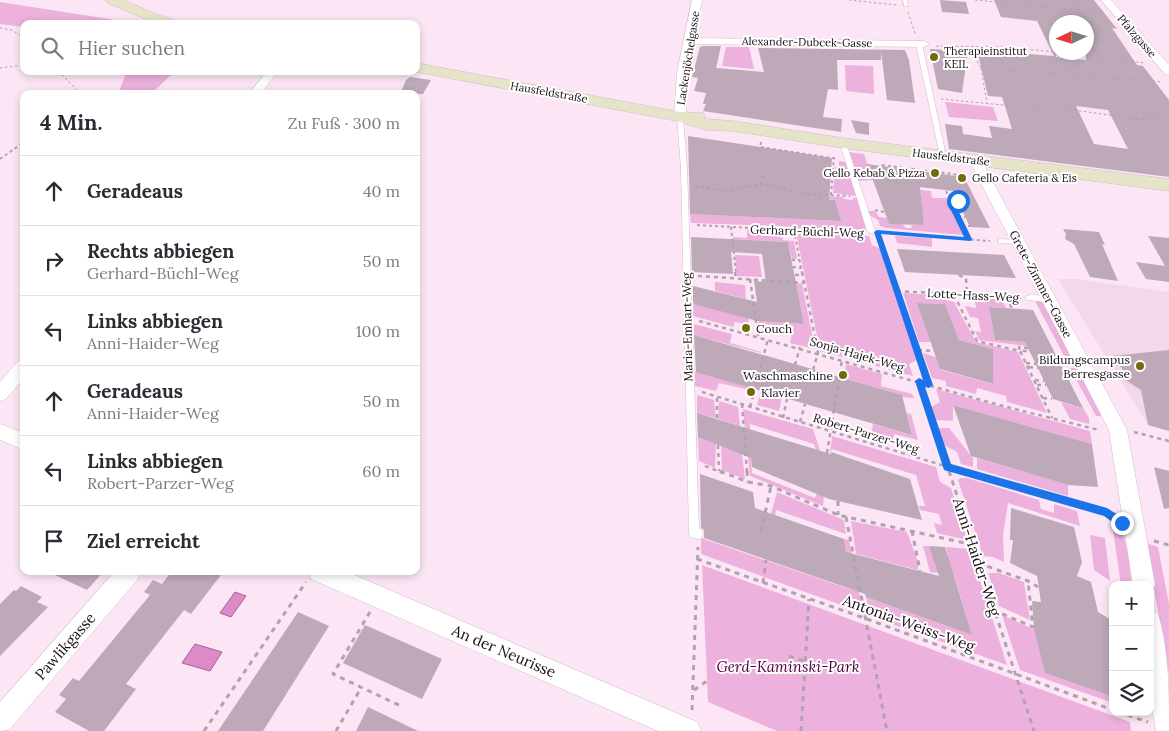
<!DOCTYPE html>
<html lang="de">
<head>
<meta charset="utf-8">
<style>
  :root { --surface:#fff; --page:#f7f7f7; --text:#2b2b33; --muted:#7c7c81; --line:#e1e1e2 }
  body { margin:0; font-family:Lora,serif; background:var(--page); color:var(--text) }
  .controls { position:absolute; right:15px; bottom:15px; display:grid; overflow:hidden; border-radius:10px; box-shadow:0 2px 8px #0003 }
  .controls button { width:45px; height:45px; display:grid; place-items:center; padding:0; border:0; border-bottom:1px solid var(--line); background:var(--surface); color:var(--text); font:25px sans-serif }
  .compass { position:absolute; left:1049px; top:15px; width:45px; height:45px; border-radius:50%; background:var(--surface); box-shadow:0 2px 8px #0003; rotate:266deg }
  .stop { position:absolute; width:15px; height:15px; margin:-11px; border:4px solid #1a73e8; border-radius:50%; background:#fff }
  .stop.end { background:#1a73e8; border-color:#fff; box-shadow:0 1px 5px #0008 }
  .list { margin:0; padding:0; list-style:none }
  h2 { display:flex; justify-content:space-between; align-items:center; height:65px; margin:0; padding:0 20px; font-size:21px }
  h2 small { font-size:16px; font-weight:400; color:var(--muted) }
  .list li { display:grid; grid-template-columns:32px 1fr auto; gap:15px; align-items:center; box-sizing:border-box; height:70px; padding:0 20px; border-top:1px solid var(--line) }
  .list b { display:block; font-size:19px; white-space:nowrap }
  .list p { margin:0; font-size:16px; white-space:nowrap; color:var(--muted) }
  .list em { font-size:16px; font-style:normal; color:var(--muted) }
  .icon { flex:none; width:28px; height:28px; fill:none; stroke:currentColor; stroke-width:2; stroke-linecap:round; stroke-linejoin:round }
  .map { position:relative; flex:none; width:1169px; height:731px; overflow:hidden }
  .search { position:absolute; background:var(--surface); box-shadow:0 2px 8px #0003; left:20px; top:20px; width:400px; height:55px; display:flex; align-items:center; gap:12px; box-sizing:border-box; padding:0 18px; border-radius:10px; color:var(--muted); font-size:19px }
  .panel { position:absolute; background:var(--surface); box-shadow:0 2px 8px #0003; left:20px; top:90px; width:400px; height:485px; border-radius:10px }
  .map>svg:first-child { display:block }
</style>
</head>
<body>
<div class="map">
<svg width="1169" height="731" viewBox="0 0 1169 731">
  <rect width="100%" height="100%" fill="#fce6f5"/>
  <polygon fill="#f3d7eb" points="1058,279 1076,279 1169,292 1169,431 1148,425"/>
  <g fill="#ecb1dc">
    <polygon points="0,2 141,24 24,24 24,27 0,24"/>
    <polygon points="726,47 749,47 754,69 722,66"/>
    <polygon points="845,65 873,66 874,94 846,91"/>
    <polygon points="127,71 175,71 151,94 125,94 120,89"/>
    <polygon points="945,102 993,107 998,121 949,117"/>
    <polygon points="848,152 864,154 873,180 858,181"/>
    <polygon points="839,161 845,162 856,196 833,193 835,167 839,167"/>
    <polygon points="920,190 931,191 932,198 948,198 963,235 886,228 880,226 878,220 869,215 867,211 875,211 879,217 887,218 889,224 902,224 906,228 912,228 911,225 924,225"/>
    <polygon points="816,196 843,197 844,199 853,200 853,198 857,198 867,230 863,232 791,228 781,226 691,223 690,214 840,221 835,200 814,199"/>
    <polygon points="747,230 781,232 783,240 794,241 797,259 792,259 788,242 733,239 733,237 747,238"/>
    <polygon points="796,233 869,236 872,245 881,249 917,360 909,364 913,376 820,351"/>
    <polygon points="895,236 932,238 932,247 897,243"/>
    <polygon points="735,255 759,256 762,277 737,276"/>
    <polygon points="715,282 745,285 746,299 715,291"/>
    <polygon points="796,283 802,284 815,349 790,343 794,326 759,324 759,321 804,324"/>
    <polygon points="903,293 945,296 947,300 954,302 976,342 1018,352 1047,413 1007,402 1006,396 977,388 976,394 946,386 946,381 932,378 923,353 936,357 941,370 992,384 993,349 959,340 945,304 918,303 931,342 919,342"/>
    <polygon points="974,297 1002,299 1006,308 989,307 995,340 1025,342 1027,346 979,340 975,331 981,332 978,318 970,317 965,306 976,308"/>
    <polygon points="1035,301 1044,301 1078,365 1069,365"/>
    <polygon points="693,304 748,318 749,325 735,322 733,327 693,316"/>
    <polygon points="694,324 732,334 730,343 761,352 761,353 694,335"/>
    <polygon points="846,364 882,374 881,386 912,394 914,398 903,397 902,395 844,378"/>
    <polygon points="1070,368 1080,368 1105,416 1096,416"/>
    <polygon points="695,371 749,387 749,390 719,383 716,391 695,386"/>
    <polygon points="936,389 1090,431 1092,444 953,405 953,421 935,420 931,407 940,402"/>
    <polygon points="761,391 782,397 779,411 757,405"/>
    <polygon points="697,395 714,400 716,418 697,413"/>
    <polygon points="719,401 738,407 740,426 718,419"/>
    <polygon points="1061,402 1083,408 1089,418 1089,424 1070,419"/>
    <polygon points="743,409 813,429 820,451 816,450 814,444 750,424 750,429 748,429 752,473 815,498 817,493 824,496 823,506 750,476"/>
    <polygon points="907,413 911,414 918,440 894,434 892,443 871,437 873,424 912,435"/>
    <polygon points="938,428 949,428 973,458 973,467 961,464 957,452 944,445"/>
    <polygon points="832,436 936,467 940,482 951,488 967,540 937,533 934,523 942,525 939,514 920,510 919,506 925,506 916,475 832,449 830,454"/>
    <polygon points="698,437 716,444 715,468 699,461"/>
    <polygon points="721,446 742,454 745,479 722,470"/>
    <polygon points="977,458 1068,485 1068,496 977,469"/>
    <polygon points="960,478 967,478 1039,500 1041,509 1054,513 1054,504 1077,511 1080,526 1008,503 1003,535 1004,562 993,557 983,556 958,480"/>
    <polygon points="777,492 844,520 846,534 776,510 775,516 771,514"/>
    <polygon points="851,521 907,532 918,562 918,570 856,554"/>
    <path d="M1112,523C1129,530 1129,568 1132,585H1121Z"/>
    <polygon points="1090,535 1105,538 1110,581 1094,570"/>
    <polygon points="701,538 852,590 844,539 849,540 863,613 701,554"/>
    <polygon points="1146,543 1158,547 1169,604 1169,674"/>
    <polygon points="923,546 929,546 932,554 948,555 946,547 970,549 1007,665 869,616 866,597 972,635 954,575 930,572"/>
    <polygon points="702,565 1130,722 1131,731 777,731 708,702"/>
    <polygon points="988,573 999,573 1024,582 1030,620 999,606"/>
    <polygon points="1002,615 1035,630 1045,673 1113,697 1113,703 1020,670"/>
  </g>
  <g fill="#dd8ac9" stroke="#a26593">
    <polygon points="235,592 246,596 231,617 220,613"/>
    <polygon points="195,644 222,652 210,671 182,663"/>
  </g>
  <g fill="#bea9b8" fill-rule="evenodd">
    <polygon points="940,0 966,2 969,14 942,12"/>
    <path d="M994,0H1094L1117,29L1112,28L1137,65L1143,66L1169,100V177L949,149L945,124L962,126L963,134L992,138L989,126L1012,129L1002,97L988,96L977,50L1054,56L1037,21L1001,17ZM1056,22H1086V60L1056,57ZM1076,106L1108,110L1128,149L1094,144Z"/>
    <polygon points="703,46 721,46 716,68 764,72 758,48 905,50 909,60 915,103 887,100 881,51 881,60 837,60 838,90 828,89 823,117 842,119 841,132 703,111 706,104 703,104 706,93 694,91 698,78 692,77 700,47"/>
    <polygon points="930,49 968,51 962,93 938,89"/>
    <polygon points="410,77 431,80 423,94 400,94 406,80"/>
    <polygon points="851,120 869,123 869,135 856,133"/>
    <polygon points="688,136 832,158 829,200 835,200 841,221 690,214"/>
    <polygon points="867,164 964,177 990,228 970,227 953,191 920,187 924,225 889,224"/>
    <polygon points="1063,229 1099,232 1105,245 1102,244 1118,281 1090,277 1074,244 1065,239 1066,234"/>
    <polygon points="1148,236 1169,238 1169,282 1146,279 1136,262 1165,266"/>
    <polygon points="691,237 788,242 804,324 757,321 693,304 693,286 757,302 754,281 766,282 762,254 731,252 733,274 692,272"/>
    <polygon points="897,249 1004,255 1016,278 905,272"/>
    <polygon points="917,303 945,304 959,340 993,349 993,384 940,369"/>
    <polygon points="989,307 1033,310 1083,408 1053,399 1025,342 995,340"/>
    <polygon points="694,335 902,395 912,435 696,372"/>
    <polygon points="1169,350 1169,431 1148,425 1141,390 1119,376 1124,371 1112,356"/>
    <polygon points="953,405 1092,444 1098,487 1068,485 971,456"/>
    <polygon points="697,413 831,454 831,452 910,479 922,520 829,499 752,467 751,458 698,437"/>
    <polygon points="1154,467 1169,471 1169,508 1164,509"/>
    <polygon points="700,474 753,492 755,508 844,539 846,552 939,576 929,546 945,547 972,635 866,597 865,594 704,538 704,530 701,528"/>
    <polygon points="1011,508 1074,527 1082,562 1077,576 1091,582 1098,612 1113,621 1113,697 1045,673 1034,629 1032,601 1041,602 1037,576 1010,563 1013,540 1010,540"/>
    <polygon points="46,571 104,571 87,590"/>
    <polygon points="172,571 224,571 191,614 184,610 126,684 136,689 104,731 89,731 55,712 66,699 59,695 73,678 79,681 150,595 144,592 153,580 162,584"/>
    <polygon points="21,586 42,597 37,602 48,607 0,656 0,604 14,590 16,591"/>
    <polygon points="298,612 329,626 263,731 218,731"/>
    <polygon points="365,625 442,659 422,699 343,663"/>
    <polygon points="368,707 418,731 356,731"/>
  </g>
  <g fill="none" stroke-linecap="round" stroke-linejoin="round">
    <g stroke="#d2bdcc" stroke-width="1">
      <g id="lane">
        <polygon points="903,0 907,0 908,6 904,6"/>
        <polygon points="919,42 922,44 946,156 943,158 940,156 916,44"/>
        <polygon points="680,115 683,117 687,168 699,529 702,530 703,534 702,538 698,539 690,537 689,533 681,168 677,117"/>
        <polygon points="841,142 846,143 875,231 874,233 871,233 867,231 840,143"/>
        <polygon points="998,239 1019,240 1023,242 1019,244 1001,243 998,243"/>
        <polygon points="1030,295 1049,296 1053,299 1049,302 1027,300 1026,298 1027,296"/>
      </g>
    </g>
    <g stroke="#d2bdcc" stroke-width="1">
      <g id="street">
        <polygon points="692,0 702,0 694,38 924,41 929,44 924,47 693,44 686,88 686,117 680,121 674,117 677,73"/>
        <polygon points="1101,0 1111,0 1169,65 1169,75 1165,74"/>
        <polygon points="267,71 278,71 260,94 249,94"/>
        <polygon points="975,156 981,160 1127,430 1155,585 1150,594 1150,585 1133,585 1109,430 969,160"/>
        <polygon points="24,359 24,378 6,399 0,401 0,382 18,361"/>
        <polygon points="0,424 24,433 24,450 0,440"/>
        <polygon points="115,571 141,571 138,579 9,730 0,731 0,702"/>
        <polygon points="308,571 345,571 697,722 701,731 658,731 311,579"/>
        <path d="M1150,610L1158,614C1169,650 1169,693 1169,731H1156L1150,695Z"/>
      </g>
    </g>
    <g stroke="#d2bdcc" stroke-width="1">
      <g id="secondary">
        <polygon points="106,0 124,0 155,14 177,21 179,24 157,24 108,3"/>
        <polygon points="416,63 680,112 703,113 705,117 704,119 706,119 733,121 843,138 1169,179 1169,191 843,148 733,131 706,130 677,121 411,71 416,71"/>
      </g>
    </g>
    <g stroke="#b3a1ad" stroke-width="1" stroke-dasharray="2.5 2.5" stroke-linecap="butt">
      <polyline points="849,0 897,5"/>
      <polyline points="975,0 1080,10 1073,0"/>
      <polyline points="908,12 915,33"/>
      <polyline points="0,28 12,30 24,38"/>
      <polyline points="936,46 1002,47 1056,52"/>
      <polyline points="970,48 981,68 1163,82"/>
      <polyline points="1056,54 1145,63"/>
      <polyline points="1057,55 1067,73"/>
      <polyline points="0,68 24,65"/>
      <polyline points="981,68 987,103"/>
      <polyline points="1015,70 1037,105"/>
      <polyline points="58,71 81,94"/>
      <polyline points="1114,79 1146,116"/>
      <polyline points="941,99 1034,108 1037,105 1139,119"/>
      <polyline points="1146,119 1146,116 1169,117"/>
    </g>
    <g stroke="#b3a1ad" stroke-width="2" stroke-dasharray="3 3" stroke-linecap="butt">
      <polyline points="1129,118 1146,120 1146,118"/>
      <polyline points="761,142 760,147 838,159"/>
      <polyline points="0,159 24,142"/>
      <polyline points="882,165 967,176"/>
      <polyline points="761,184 763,175"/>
      <polyline points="695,186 728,191 761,184 805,194 850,196"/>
      <polyline points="946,191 969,239"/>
      <polyline points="831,195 834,157"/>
      <polyline points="952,204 957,204 955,201 958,201"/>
      <polyline points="875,210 884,212"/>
      <polyline points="955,211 962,209"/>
      <polyline points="958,218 965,217"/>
      <polyline points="697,225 861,234"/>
      <polyline points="962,226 970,226"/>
      <polyline points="731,227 736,273"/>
      <polyline points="794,230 802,273"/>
      <polyline points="881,232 990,241"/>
      <polyline points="879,237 891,273"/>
      <polyline points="792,260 800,260"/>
      <polyline points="793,267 802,268"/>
    </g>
    <g stroke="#b3a1ad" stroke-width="2.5" stroke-dasharray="4 4" stroke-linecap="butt">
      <polyline points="735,272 736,278"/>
      <polyline points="802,272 818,353 813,370"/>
      <polyline points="891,272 929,385"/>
      <polyline points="795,275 803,275"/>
      <polyline points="959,275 966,279 967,295"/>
      <polyline points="698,276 804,283"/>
      <polyline points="750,279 758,336"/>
      <polyline points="897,291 1021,298"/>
      <polyline points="954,295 977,341 1020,351 1052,418"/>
      <polyline points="1006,297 1012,308"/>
      <polyline points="699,321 999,405 1099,430"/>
      <polyline points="1028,348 1019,347 1020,351 1029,351"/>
      <polyline points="918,350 934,351"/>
      <polyline points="1026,363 1036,364"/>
      <polyline points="795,365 800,347"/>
      <polyline points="1029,367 1038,368"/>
      <polyline points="1035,380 1044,381"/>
      <polyline points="919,381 949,473"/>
      <polyline points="1037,385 1046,385"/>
      <polyline points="702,392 968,473"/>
      <polyline points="717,398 717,419"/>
      <polyline points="1043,398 1052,399"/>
      <polyline points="742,404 747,473"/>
      <polyline points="750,407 768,339"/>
      <polyline points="783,418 787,399"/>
      <polyline points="800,422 805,404"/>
      <polyline points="1134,432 1169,441"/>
      <polyline points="718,445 719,471"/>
      <polyline points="827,453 842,360"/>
      <polyline points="705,466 723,473"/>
    </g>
    <g stroke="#b3a1ad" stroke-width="3" stroke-dasharray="5 5" stroke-linecap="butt">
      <polyline points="720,471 748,482 771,486 838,515 974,545"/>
      <polyline points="747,471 748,482"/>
      <polyline points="949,471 1034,731"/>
      <polyline points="964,471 1099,510 1115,518"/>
      <polyline points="838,501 838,515"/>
      <polyline points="846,517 887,731"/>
      <polyline points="912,531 920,571"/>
      <polyline points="761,532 771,486"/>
      <polyline points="1154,541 1169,545"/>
      <polyline points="697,559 867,619 1113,710"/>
      <polyline points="978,563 1028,581 1038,587"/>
      <polyline points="763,583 766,560"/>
      <polyline points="993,610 1033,627 1028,581"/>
      <polyline points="370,612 333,674 403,707"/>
      <polyline points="789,656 804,661"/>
      <polyline points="694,690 707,681"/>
      <polyline points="692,710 698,547"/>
      <polyline points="1118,712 1148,722"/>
      <polyline points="204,731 306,582"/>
      <polyline points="336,731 361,688"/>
      <polyline points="801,731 809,599"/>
    </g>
    <use href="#lane" fill="#fff" fill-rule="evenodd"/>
    <use href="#street" fill="#fff" fill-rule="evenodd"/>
    <use href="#secondary" fill="#e6e4c8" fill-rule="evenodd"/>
  </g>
  <polygon fill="#1a73e8" points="953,200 961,201 956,206 972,239 971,241 881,234 933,385 929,388 925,387 951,464 1107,508 1126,520 1126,527 1119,527 1104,516 944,470 915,381 919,378 923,380 874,232 877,230 964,237 948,204"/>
  <g fill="#716c09" stroke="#fff" stroke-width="2">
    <circle cx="934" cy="57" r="5"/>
    <circle cx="935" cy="173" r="5"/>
    <circle cx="962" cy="178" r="5"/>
    <circle cx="746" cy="328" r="5"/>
    <circle cx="1140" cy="366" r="5"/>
    <circle cx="843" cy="375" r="5"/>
    <circle cx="751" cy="392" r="5"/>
  </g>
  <g text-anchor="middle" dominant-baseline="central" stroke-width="4" stroke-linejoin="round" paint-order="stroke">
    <g font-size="11" fill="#170f15" stroke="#fff">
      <text transform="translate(1137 36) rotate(49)">Pfalzgasse</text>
      <text transform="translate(807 42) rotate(1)">Alexander-Dubcek-Gasse</text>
      <text transform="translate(688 58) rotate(-81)">Lackenjöchelgasse</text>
      <text transform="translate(549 92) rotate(10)">Hausfeldstraße</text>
      <text transform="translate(951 157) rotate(7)">Hausfeldstraße</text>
    </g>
    <g font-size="11" fill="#170f15" stroke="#fff" text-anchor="start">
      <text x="944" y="51">Therapieinstitut<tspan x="944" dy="13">KEIL</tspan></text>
      <text x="925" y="173" text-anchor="end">Gello Kebab &amp; Pizza</text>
      <text x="972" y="178">Gello Cafeteria &amp; Eis</text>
    </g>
    <g font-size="12" fill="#170f15" stroke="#fff">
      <text transform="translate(807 231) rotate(2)">Gerhard-Büchl-Weg</text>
      <text transform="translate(1041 284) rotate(62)">Grete-Zimmer-Gasse</text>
      <text transform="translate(973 295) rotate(3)">Lotte-Hass-Weg</text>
      <text transform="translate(687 327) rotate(-91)">Maria-Emhart-Weg</text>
      <text transform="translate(857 354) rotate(16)">Sonja-Hajek-Weg</text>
      <text transform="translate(866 433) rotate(17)">Robert-Parzer-Weg</text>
    </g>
    <g font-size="12" fill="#170f15" stroke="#fff" text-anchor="start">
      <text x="756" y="328">Couch</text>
      <text x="1130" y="359" text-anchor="end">Bildungscampus<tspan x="1130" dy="14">Berresgasse</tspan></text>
      <text x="833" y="375" text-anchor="end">Waschmaschine</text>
      <text x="761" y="392">Klavier</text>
    </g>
    <g font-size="15" fill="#170f15" stroke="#fff">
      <text transform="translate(977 557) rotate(72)">Anni-Haider-Weg</text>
      <text transform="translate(909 623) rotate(20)">Antonia-Weiss-Weg</text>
      <text transform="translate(65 646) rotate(-49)">Pawlikgasse</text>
      <text transform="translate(504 651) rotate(23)">An der Neurisse</text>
    </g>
    <g font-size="15" font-style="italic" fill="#4d0041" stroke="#fff">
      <text x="788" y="666">Gerd-Kaminski-Park</text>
    </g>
  </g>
</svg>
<div class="controls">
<button>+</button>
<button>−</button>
<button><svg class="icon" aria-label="layers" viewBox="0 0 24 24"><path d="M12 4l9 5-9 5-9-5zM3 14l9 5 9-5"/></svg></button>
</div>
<svg class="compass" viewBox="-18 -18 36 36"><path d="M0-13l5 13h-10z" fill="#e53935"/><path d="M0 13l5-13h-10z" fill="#7c7c81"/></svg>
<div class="stop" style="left:958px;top:201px"></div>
<div class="stop end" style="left:1122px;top:523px"></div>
<div class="search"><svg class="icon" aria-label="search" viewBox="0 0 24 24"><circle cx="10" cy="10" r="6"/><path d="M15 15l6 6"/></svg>Hier suchen</div>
<section class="panel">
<h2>4 Min.<small>Zu Fuß · 300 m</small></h2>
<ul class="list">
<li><svg class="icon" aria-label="ahead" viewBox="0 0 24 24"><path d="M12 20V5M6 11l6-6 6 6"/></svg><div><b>Geradeaus</b></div><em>40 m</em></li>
<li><svg class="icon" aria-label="right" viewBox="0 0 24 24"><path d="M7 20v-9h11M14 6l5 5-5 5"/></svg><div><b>Rechts abbiegen</b><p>Gerhard-Büchl-Weg</p></div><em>50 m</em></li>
<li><svg class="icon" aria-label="left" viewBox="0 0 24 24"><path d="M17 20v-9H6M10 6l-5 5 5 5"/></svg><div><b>Links abbiegen</b><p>Anni-Haider-Weg</p></div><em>100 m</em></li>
<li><svg class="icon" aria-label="ahead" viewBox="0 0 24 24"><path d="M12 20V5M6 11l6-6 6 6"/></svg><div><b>Geradeaus</b><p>Anni-Haider-Weg</p></div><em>50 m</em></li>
<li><svg class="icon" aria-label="left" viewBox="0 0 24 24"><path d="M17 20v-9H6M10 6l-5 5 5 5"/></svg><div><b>Links abbiegen</b><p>Robert-Parzer-Weg</p></div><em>60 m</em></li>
<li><svg class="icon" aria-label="arrive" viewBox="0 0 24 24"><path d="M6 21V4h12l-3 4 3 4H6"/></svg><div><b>Ziel erreicht</b></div></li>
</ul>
</section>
</div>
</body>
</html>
